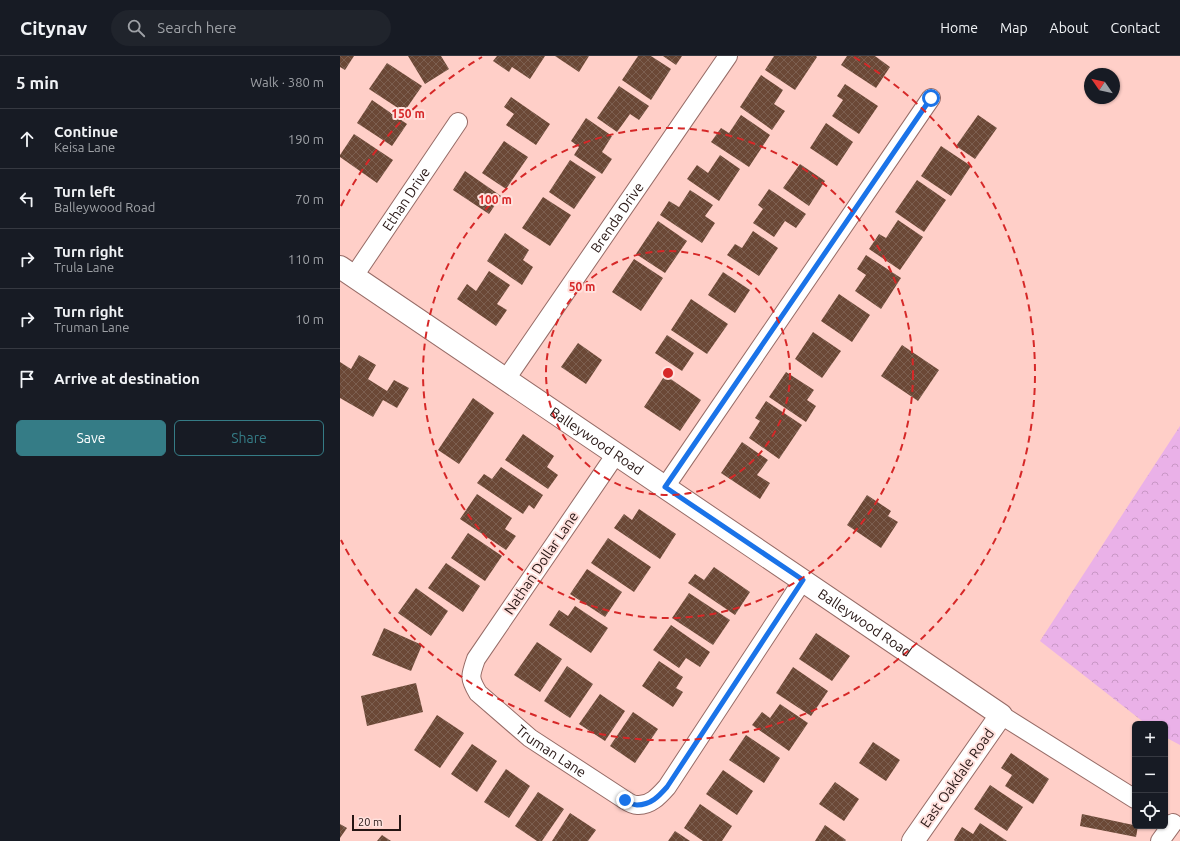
<!DOCTYPE html>
<html lang="en">
<head>
<meta charset="utf-8">
<style>
  :root { --surface:#171b24; --page:#20242c; --text:#f1f3f6; --muted:#9ea1a6; --line:#363941; --accent:#357c86 }
  body { margin:0; font-family:Ubuntu,sans-serif; background:var(--page); color:var(--text) }
  .controls { position:absolute; right:12px; bottom:12px; display:grid; overflow:hidden; border-radius:6px; box-shadow:0 1px 3px #0004 }
  .controls button { width:36px; height:36px; display:grid; place-items:center; padding:0; border:0; border-bottom:1px solid var(--line); background:var(--surface); color:var(--text); font:20px sans-serif }
  .compass { position:absolute; left:744px; top:12px; width:36px; height:36px; border-radius:50%; background:var(--surface); box-shadow:0 1px 3px #0004; rotate:304deg }
  .scale { position:absolute; left:12px; bottom:10px; width:49px; box-sizing:border-box; padding-left:4px; border:2px solid #261513; border-top:0; font-size:11px; line-height:14px; white-space:nowrap; color:#261513; -webkit-text-stroke:3px #ffe1dd; paint-order:stroke }
  .stop { position:absolute; width:12px; height:12px; margin:-9px; border:3px solid #1a73e8; border-radius:50%; background:#fff }
  .stop.end { background:#1a73e8; border-color:#fff; box-shadow:0 1px 4px #0008 }
  .list { margin:0; padding:0; list-style:none }
  h2 { display:flex; justify-content:space-between; align-items:center; height:52px; margin:0; padding:0 16px; font-size:17px }
  h2 small { font-size:13px; font-weight:400; color:var(--muted) }
  .list li { display:grid; grid-template-columns:26px 1fr auto; gap:12px; align-items:center; box-sizing:border-box; height:60px; padding:0 16px; border-top:1px solid var(--line) }
  .list b { display:block; font-size:15px; white-space:nowrap }
  .list p { margin:0; font-size:13px; white-space:nowrap; color:var(--muted) }
  .list em { font-size:13px; font-style:normal; color:var(--muted) }
  .actions { display:flex; gap:8px; padding:12px 16px }
  .actions a { flex:1; padding:9px 0; border:1px solid var(--accent); border-radius:6px; text-align:center; font-size:14px; color:var(--accent) }
  .actions .main { background:var(--accent); color:#fff }
  .icon { flex:none; width:22px; height:22px; fill:none; stroke:currentColor; stroke-width:2; stroke-linecap:round; stroke-linejoin:round }
  .map { position:relative; flex:none; width:840px; height:785px; overflow:hidden }
  header { display:flex; align-items:center; gap:24px; box-sizing:border-box; height:56px; padding:0 20px; background:var(--surface); border-bottom:1px solid var(--line) }
  header strong { font-size:19px }
  nav { display:flex; gap:22px; margin-inline-start:auto; font-size:14px }
  .search { width:280px; height:36px; background:var(--page); display:flex; align-items:center; gap:10px; box-sizing:border-box; padding:0 14px; border-radius:22px; color:var(--muted); font-size:15px }
  main { display:flex }
  aside { flex:1; background:var(--surface) }
  .map>svg:first-child { display:block }
</style>
</head>
<body>
<header>
<strong>Citynav</strong>
<div class="search"><svg class="icon" aria-label="search" viewBox="0 0 24 24"><circle cx="10" cy="10" r="6"/><path d="M15 15l6 6"/></svg>Search here</div>
<nav><a>Home</a><a>Map</a><a>About</a><a>Contact</a></nav>
</header>
<main>
<aside>
<h2>5 min<small>Walk · 380 m</small></h2>
<ul class="list">
<li><svg class="icon" aria-label="ahead" viewBox="0 0 24 24"><path d="M12 20V5M6 11l6-6 6 6"/></svg><div><b>Continue</b><p>Keisa Lane</p></div><em>190 m</em></li>
<li><svg class="icon" aria-label="left" viewBox="0 0 24 24"><path d="M17 20v-9H6M10 6l-5 5 5 5"/></svg><div><b>Turn left</b><p>Balleywood Road</p></div><em>70 m</em></li>
<li><svg class="icon" aria-label="right" viewBox="0 0 24 24"><path d="M7 20v-9h11M14 6l5 5-5 5"/></svg><div><b>Turn right</b><p>Trula Lane</p></div><em>110 m</em></li>
<li><svg class="icon" aria-label="right" viewBox="0 0 24 24"><path d="M7 20v-9h11M14 6l5 5-5 5"/></svg><div><b>Turn right</b><p>Truman Lane</p></div><em>10 m</em></li>
<li><svg class="icon" aria-label="arrive" viewBox="0 0 24 24"><path d="M6 21V4h12l-3 4 3 4H6"/></svg><div><b>Arrive at destination</b></div></li>
</ul>
<div class="actions"><a class="main">Save</a><a>Share</a></div>
</aside>
<div class="map">
<svg width="840" height="785" viewBox="0 0 840 785">
  <defs>
    <pattern id="forest-crowns" width="20" height="18" patternUnits="userSpaceOnUse"><rect width="20" height="18" fill="#eab1e8"/><path d="M2 6a3 3 0 1 1 6 0M12 15a3 3 0 1 1 6 0" fill="none" stroke="#c997c6"/></pattern>
    <pattern id="building-cross-hatch" width="8" height="8" patternUnits="userSpaceOnUse"><rect width="8" height="8" fill="#6b4836"/><path d="M0 0l8 8M0 8l8-8" fill="none" stroke="#7c5f50"/></pattern>
  </defs>
  <rect width="100%" height="100%" fill="#ffcfc8"/>
  <polygon fill="url(#forest-crowns)" points="840,370 840,689 825,681 825,668 806,668 700,585"/>
  <g fill="url(#building-cross-hatch)">
    <polygon points="0,0 14,0 5,14 0,11"/>
    <polygon points="68,0 101,0 109,13 85,28"/>
    <polygon points="157,0 205,0 190,23 172,11 169,16 153,5"/>
    <polygon points="215,0 249,0 239,16"/>
    <polygon points="298,0 311,0 331,13 311,44 282,24"/>
    <polygon points="323,0 342,0 336,9"/>
    <polygon points="434,0 476,0 477,1 455,34 425,14"/>
    <polygon points="507,0 535,0 550,11 536,32 501,9"/>
    <polygon points="47,7 82,30 64,56 29,33"/>
    <polygon points="421,19 443,34 434,48 445,55 432,74 400,51"/>
    <polygon points="505,28 538,50 519,78 492,60 503,44 497,40"/>
    <polygon points="279,30 309,50 299,64 290,58 277,76 257,62"/>
    <polygon points="171,41 210,68 196,89 166,69 174,58 164,51"/>
    <polygon points="32,44 67,68 52,90 17,67"/>
    <polygon points="401,59 430,79 409,111 371,86 381,72 389,77"/>
    <polygon points="638,59 657,72 635,103 616,90"/>
    <polygon points="246,62 272,80 262,96 272,103 262,118 234,99 239,91 231,85"/>
    <polygon points="486,67 513,86 497,110 470,92"/>
    <polygon points="14,78 53,104 37,127 0,101 0,99"/>
    <polygon points="164,85 188,101 166,133 142,117"/>
    <polygon points="601,90 631,110 611,140 581,120"/>
    <polygon points="380,99 400,113 379,145 347,123 357,109 368,117"/>
    <polygon points="230,104 256,121 234,153 209,136"/>
    <polygon points="460,108 485,125 469,150 443,132"/>
    <polygon points="125,115 161,140 149,158 113,134"/>
    <polygon points="577,124 606,144 584,176 555,156"/>
    <polygon points="429,133 466,158 456,172 445,165 434,181 413,167 423,153 418,149"/>
    <polygon points="350,134 373,149 365,160 375,167 362,187 320,159 329,145 339,151"/>
    <polygon points="203,141 231,159 210,190 182,172"/>
    <polygon points="558,164 583,181 560,214 529,193 539,178 546,182"/>
    <polygon points="318,165 347,185 325,217 296,198"/>
    <polygon points="413,175 438,192 419,220 387,199 395,188 402,192"/>
    <polygon points="165,177 189,194 183,204 193,211 182,229 147,205"/>
    <polygon points="526,199 561,222 541,253 515,235 526,219 517,213"/>
    <polygon points="294,203 323,222 301,255 272,236"/>
    <polygon points="149,215 170,229 157,248 167,254 156,270 117,243 127,228 136,235"/>
    <polygon points="383,216 410,234 395,257 368,239"/>
    <polygon points="499,238 530,259 512,286 481,265"/>
    <polygon points="351,243 388,268 367,298 331,274"/>
    <polygon points="473,276 501,295 482,322 455,303"/>
    <polygon points="327,279 354,297 342,315 315,297"/>
    <polygon points="238,287 262,304 246,328 221,311"/>
    <polygon points="562,289 599,314 578,345 541,320"/>
    <polygon points="19,299 36,309 28,323 47,335 54,324 69,332 57,352 43,344 33,361 0,342 0,306 11,313"/>
    <polygon points="446,316 474,334 467,344 476,350 466,366 429,341"/>
    <polygon points="325,319 361,344 340,375 304,351"/>
    <polygon points="133,342 154,357 119,408 98,394"/>
    <polygon points="426,345 462,369 439,403 409,382 420,365 415,362"/>
    <polygon points="183,378 214,400 207,411 218,419 208,433 165,404"/>
    <polygon points="402,386 428,404 417,419 430,427 420,443 381,417"/>
    <polygon points="161,411 203,439 194,453 189,449 183,458 137,427 144,418 152,423"/>
    <polygon points="137,438 172,462 165,473 176,480 166,494 120,463"/>
    <polygon points="527,439 551,455 548,460 558,466 541,492 507,469"/>
    <polygon points="299,453 336,478 320,503 274,472 284,458 292,464"/>
    <polygon points="128,477 162,500 145,525 111,502"/>
    <polygon points="268,482 311,511 294,536 251,507"/>
    <polygon points="106,507 140,530 123,556 88,532"/>
    <polygon points="374,511 410,536 395,559 348,527 355,518 364,524"/>
    <polygon points="247,513 282,536 265,561 230,538"/>
    <polygon points="76,532 108,555 91,580 58,557"/>
    <polygon points="349,537 390,564 373,589 332,562"/>
    <polygon points="235,550 268,572 251,597 209,569 219,554 228,560"/>
    <polygon points="331,569 370,596 360,611 346,602 339,612 313,594"/>
    <polygon points="44,572 82,589 71,615 32,599"/>
    <polygon points="476,577 510,600 492,625 459,603"/>
    <polygon points="197,586 222,603 200,636 174,619"/>
    <polygon points="319,605 343,621 336,632 343,636 333,651 302,630"/>
    <polygon points="227,610 253,628 230,662 204,645"/>
    <polygon points="453,611 488,635 471,660 436,637"/>
    <polygon points="76,627 83,656 27,670 21,640"/>
    <polygon points="260,638 285,655 265,685 239,668"/>
    <polygon points="440,648 468,667 449,695 412,669 422,656 430,662"/>
    <polygon points="293,656 318,673 295,707 270,690"/>
    <polygon points="97,659 124,677 100,712 74,694"/>
    <polygon points="406,679 440,702 424,727 389,704"/>
    <polygon points="533,686 560,704 546,725 519,707"/>
    <polygon points="132,688 157,705 137,736 111,718"/>
    <polygon points="671,697 709,723 693,748 665,730 672,719 661,712"/>
    <polygon points="166,713 190,730 169,762 144,746"/>
    <polygon points="383,714 413,735 397,759 366,738"/>
    <polygon points="495,726 519,743 504,765 479,748"/>
    <polygon points="650,729 683,751 667,775 634,753"/>
    <polygon points="198,736 224,753 202,785 197,785 175,770"/>
    <polygon points="360,748 392,770 382,785 363,785 344,772"/>
    <polygon points="230,757 256,774 248,785 212,785"/>
    <polygon points="742,758 798,770 796,781 740,770"/>
    <polygon points="640,767 667,785 615,785 614,784 622,771 633,778"/>
    <polygon points="0,768 7,772 0,782"/>
    <polygon points="485,769 506,784 505,785 475,785"/>
    <polygon points="335,775 350,785 328,785"/>
    <polygon points="42,779 51,785 37,785"/>
  </g>
  <g fill="none" stroke-linecap="round" stroke-linejoin="round">
    <g stroke="#976c67" stroke-width="20">
      <g id="minor">
        <path id="s1" d="M14,220L118,66"/>
        <path id="s2" d="M166,323L388,0"/>
        <path id="s3" d="M276,398L136,603C130,620 129,622 138,637L190,682L285,744C288,746 293,749 297,749C310,750 319,740 327,731L463,524"/>
        <polyline points="325,431 591,42"/>
        <polyline points="661,659 795,743"/>
        <polyline points="820,785 833,767"/>
      </g>
    </g>
    <g stroke="#976c67" stroke-width="24">
      <g id="tertiary">
        <path id="s4" d="M0,211L661,659L573,785"/>
      </g>
    </g>
    <use href="#minor" stroke="#fff" stroke-width="18"/>
    <use href="#tertiary" stroke="#fff" stroke-width="22"/>
  </g>
  <g fill="none" stroke-linecap="round" stroke-linejoin="round">
    <path stroke="#1a73e8" stroke-width="5" d="M285,744C288,746 293,749 297,749C311,749 319,740 327,731L463,524L325,431L591,42"/>
  </g>
  <g fill="none" stroke="#d62828" stroke-width="2" stroke-dasharray="7 5">
    <circle cx="328" cy="317" r="122"/>
    <circle cx="328" cy="317" r="245"/>
    <path d="M1 150A367 367 0 0 1 142 1M514 1A367 367 0 1 1 1 484"/>
  </g>
  <g text-anchor="middle" dominant-baseline="central" stroke-width="4" stroke-linejoin="round" paint-order="stroke">
    <g font-size="14" fill="#261513" stroke="#ffe1dd">
      <text stroke="none"><textPath href="#s1" startOffset="93">Ethan Drive</textPath></text>
      <text stroke="none"><textPath href="#s2" startOffset="196">Brenda Drive</textPath></text>
      <text stroke="none"><textPath href="#s4" startOffset="310">Balleywood Road</textPath></text>
      <text transform="translate(201 507) rotate(-56)">Nathan Dollar Lane</text>
      <text stroke="none"><textPath href="#s4" startOffset="634">Balleywood Road</textPath></text>
      <text stroke="none"><textPath href="#s3" startOffset="378">Truman Lane</textPath></text>
      <text transform="translate(617 722) rotate(-55)">East Oakdale Road</text>
    </g>
  </g>
  <circle cx="328" cy="317" r="6" fill="#d62828" stroke="#ffe1dd" stroke-width="2"/>
  <g font-size="12" text-anchor="middle" font-weight="bold" fill="#d62828" stroke="#ffe1dd" stroke-width="4" stroke-linejoin="round" paint-order="stroke">
    <text x="68" y="62">150 m</text>
    <text x="155" y="148">100 m</text>
    <text x="242" y="235">50 m</text>
  </g>
</svg>
<div class="controls">
<button>+</button>
<button>−</button>
<button><svg class="icon" aria-label="locate" viewBox="0 0 24 24"><circle cx="12" cy="12" r="6"/><path d="M12 2v4M12 18v4M2 12h4M18 12h4"/></svg></button>
</div>
<svg class="compass" viewBox="-18 -18 36 36"><path d="M0-13l5 13h-10z" fill="#e53935"/><path d="M0 13l5-13h-10z" fill="#9ea1a6"/></svg>
<div class="scale">20 m</div>
<div class="stop" style="left:591px;top:42px"></div>
<div class="stop end" style="left:285px;top:744px"></div>
</div>
</main>
</body>
</html>
